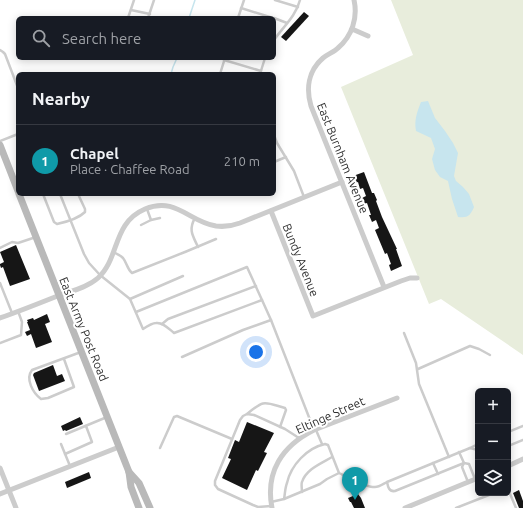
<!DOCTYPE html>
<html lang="en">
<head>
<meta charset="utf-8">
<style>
  :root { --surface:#171b24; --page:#20242c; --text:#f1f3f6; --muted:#9ea1a6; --line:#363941; --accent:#7c3aed }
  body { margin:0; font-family:Ubuntu,sans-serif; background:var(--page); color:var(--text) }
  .controls { position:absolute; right:12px; bottom:12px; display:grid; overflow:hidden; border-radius:6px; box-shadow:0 2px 10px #0003 }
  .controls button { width:36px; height:36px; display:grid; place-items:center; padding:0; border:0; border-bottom:1px solid var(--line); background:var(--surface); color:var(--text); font:20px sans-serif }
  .you { position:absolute; left:256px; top:352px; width:14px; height:14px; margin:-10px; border:3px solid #fff; border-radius:50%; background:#1a73e8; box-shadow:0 0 0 6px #1a73e833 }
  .badge { display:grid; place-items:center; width:26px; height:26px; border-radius:50%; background:var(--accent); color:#fff; font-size:13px; font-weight:700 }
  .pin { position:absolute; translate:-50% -33px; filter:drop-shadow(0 1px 2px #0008) }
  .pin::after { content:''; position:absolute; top:21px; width:14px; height:12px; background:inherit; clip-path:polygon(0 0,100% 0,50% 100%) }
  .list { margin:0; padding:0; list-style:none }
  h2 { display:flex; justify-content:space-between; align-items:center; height:52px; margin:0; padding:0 16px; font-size:17px }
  h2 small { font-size:13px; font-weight:400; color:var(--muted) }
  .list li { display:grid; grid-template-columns:26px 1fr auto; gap:12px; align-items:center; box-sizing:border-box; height:72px; padding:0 16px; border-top:1px solid var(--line) }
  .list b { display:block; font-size:15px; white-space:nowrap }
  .list p { margin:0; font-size:13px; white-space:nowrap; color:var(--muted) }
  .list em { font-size:13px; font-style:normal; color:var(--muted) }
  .icon { flex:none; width:22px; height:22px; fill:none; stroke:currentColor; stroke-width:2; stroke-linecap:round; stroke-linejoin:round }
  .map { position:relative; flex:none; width:523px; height:508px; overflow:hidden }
  .search { position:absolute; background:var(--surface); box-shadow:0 2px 10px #0003; left:16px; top:16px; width:260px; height:44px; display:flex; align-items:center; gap:10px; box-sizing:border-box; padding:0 14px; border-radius:6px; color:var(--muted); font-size:15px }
  .panel { position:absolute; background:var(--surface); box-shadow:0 2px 10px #0003; left:16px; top:72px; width:260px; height:124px; border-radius:6px }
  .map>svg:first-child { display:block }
</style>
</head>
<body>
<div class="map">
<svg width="523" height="508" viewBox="0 0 523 508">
  <rect width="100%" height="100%" fill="#fff"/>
  <polygon fill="#e8eddc" points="391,0 523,0 523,355 441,299 429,304 341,87 413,55"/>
  <path fill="#c7e5ee" d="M428,101L435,118L445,131L453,143L458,153L454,176L456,181L463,187L469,194L474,207C470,216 468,218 458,217L452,199L448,181L440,177L435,170L432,159L435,149L431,138L416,131C414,120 417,112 421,102Z"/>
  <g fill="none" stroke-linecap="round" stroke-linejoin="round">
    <g stroke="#c7e5ee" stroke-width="1.5">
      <polyline points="189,18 195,0"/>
      <polyline points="171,74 173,67 177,58"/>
    </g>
  </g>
  <g fill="#161616">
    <polygon points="304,12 309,16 286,41 281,37"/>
    <polygon points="364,172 372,193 374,193 377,200 376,201 382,217 397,249 396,249 402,266 391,271 389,265 391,264 387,253 385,254 375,230 379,228 376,220 372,222 369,215 371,215 367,203 364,204 362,198 366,196 363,188 360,189 358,182 355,183 353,176"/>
    <polygon points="16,245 30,279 10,286 3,267 1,268 0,265 0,264 4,262 0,252"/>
    <polygon points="47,314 50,322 45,324 52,342 36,348 31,334 27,336 25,332 30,330 27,322 28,322 27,320 33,318 34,320"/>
    <polygon points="53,365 57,376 62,374 65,381 39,391 33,375 34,373"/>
    <polygon points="80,417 83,424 66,431 65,430 63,431 61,426"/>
    <polygon points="247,422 274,433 264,452 267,453 258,471 256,470 247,490 222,478 231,459 228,458 235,440 239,442"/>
    <polygon points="89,472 91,478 67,488 65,482"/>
    <polygon points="519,490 523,501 523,508 519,508 513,493"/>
    <polygon points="358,494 361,498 365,508 354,508 351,502 350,502 348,498"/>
  </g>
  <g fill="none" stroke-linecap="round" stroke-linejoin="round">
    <g stroke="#ccc" stroke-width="2.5">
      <polyline points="275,0 298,7"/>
      <polyline points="241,8 273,18"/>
      <polyline points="131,10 150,14"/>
      <polyline points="128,18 134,0"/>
      <polyline points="148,18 154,0"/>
      <polyline points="238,18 244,0"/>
      <polyline points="274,18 287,23"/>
      <path d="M274,40C283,27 296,16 300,0"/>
      <polyline points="0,50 3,52 5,54 18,88"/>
      <polyline points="224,60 261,71"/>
      <polyline points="220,74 225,58"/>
      <polyline points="260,74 265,58"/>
      <polyline points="274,135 277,143 294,171 304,197"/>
      <polyline points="0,141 18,134"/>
      <polyline points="274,162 286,157"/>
      <path d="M43,194L54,222L57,224C66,222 79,218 85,212V209L78,194"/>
      <path d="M60,194L84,254L89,263L100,275L130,299L143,329C146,327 152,323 156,323C163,322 169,329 174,333L262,300L271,320L314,430"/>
      <path d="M195,218C188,230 193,236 198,247"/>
      <polyline points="151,220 160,218"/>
      <polyline points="141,225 151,220 147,209"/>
      <polyline points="0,248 12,242 18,243 36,237"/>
      <path d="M113,252C117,254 120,255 123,258C127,263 127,269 132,273L185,252L216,239"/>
      <polyline points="0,283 12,313"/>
      <polyline points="130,299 183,276"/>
      <polyline points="136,312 247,267 262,300"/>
      <polyline points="162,324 168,319 256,286"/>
      <polyline points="404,333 416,363 419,384 449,457"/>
      <polyline points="0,343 21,335 22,322 18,311"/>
      <polyline points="182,357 243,330 271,320"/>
      <path d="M64,359L74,387L48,398L41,399C33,393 25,379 32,370L81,352"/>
      <polyline points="418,369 470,346 479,349 490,355"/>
      <path d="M247,414C265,399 264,402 285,408L286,410L280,427"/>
      <polyline points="316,430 322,444"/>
      <polyline points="508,432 523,426"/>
      <polyline points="66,434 107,417"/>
      <polyline points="61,444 70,466"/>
      <polyline points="478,444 470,448 478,450"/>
      <polyline points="508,446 523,440"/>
      <polyline points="160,448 174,417 177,416 232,439"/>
      <path d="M470,448L387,482C388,487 389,492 395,491L464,463L469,464L475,479"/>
      <polyline points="459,452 464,463 462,467 468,482"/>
      <polyline points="65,454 92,442 86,426"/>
      <polyline points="433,463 438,474"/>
      <path d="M339,473L327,479L320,484L284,499C285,494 285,488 287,483C291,465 307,448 325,444L328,445L339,473C349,478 364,487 375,487C379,487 383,484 387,482"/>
      <polyline points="508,489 516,508"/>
      <path d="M302,492C302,489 301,484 302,482C306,469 322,463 332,457"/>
      <polyline points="271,502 284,499"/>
      <polyline points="271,506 258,507 253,505 218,489 215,485 215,481 240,420 243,416 247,414 254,415 285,429 299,438"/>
      <polyline points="456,508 494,493"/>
    </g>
    <g stroke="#ccc" stroke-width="5">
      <path d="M354,0C358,18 352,36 338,48C334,52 328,54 323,58C308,71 306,89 311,106L384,287"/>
      <polyline points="352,29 368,36"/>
      <polyline points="271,211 313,316 401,281 410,278 417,278"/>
      <path d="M0,318C20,311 40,303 60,295C72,291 88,287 98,278C120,258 112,223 145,209C176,196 189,222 216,226C224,227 232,226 240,223L342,182"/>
      <polyline points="508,466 523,459"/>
      <polyline points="0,468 16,508"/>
      <polyline points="0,494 119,447"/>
      <path d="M272,508C265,472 282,446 314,430L397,398"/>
      <polyline points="405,508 478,478"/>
    </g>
    <g stroke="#b9b9b9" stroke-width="7">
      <polyline points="0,145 18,191"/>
      <polyline points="19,194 129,472 131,487 139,508"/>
      <polyline points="129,472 139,483 150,508"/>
    </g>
  </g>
  <g text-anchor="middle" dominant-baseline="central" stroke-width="4" stroke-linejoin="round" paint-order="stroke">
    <g font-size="12" fill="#2f2f2f" stroke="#fff">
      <text transform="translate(343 158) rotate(68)">East Burnham Avenue</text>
      <text transform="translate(301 260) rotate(68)">Bundy Avenue</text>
      <text transform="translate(84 329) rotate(68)">East Army Post Road</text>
      <text transform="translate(330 415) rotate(-24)">Eltinge Street</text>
    </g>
  </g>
</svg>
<div class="controls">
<button>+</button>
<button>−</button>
<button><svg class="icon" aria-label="layers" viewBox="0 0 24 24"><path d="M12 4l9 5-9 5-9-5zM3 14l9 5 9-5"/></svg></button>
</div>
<div class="you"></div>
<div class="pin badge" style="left:355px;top:500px;background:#0f9aa8">1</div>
<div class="search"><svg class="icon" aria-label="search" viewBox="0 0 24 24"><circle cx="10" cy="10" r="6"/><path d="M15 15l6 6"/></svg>Search here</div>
<section class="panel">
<h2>Nearby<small></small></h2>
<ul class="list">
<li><span class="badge" style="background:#0f9aa8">1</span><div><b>Chapel</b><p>Place · Chaffee Road</p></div><em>210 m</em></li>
</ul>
</section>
</div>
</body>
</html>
